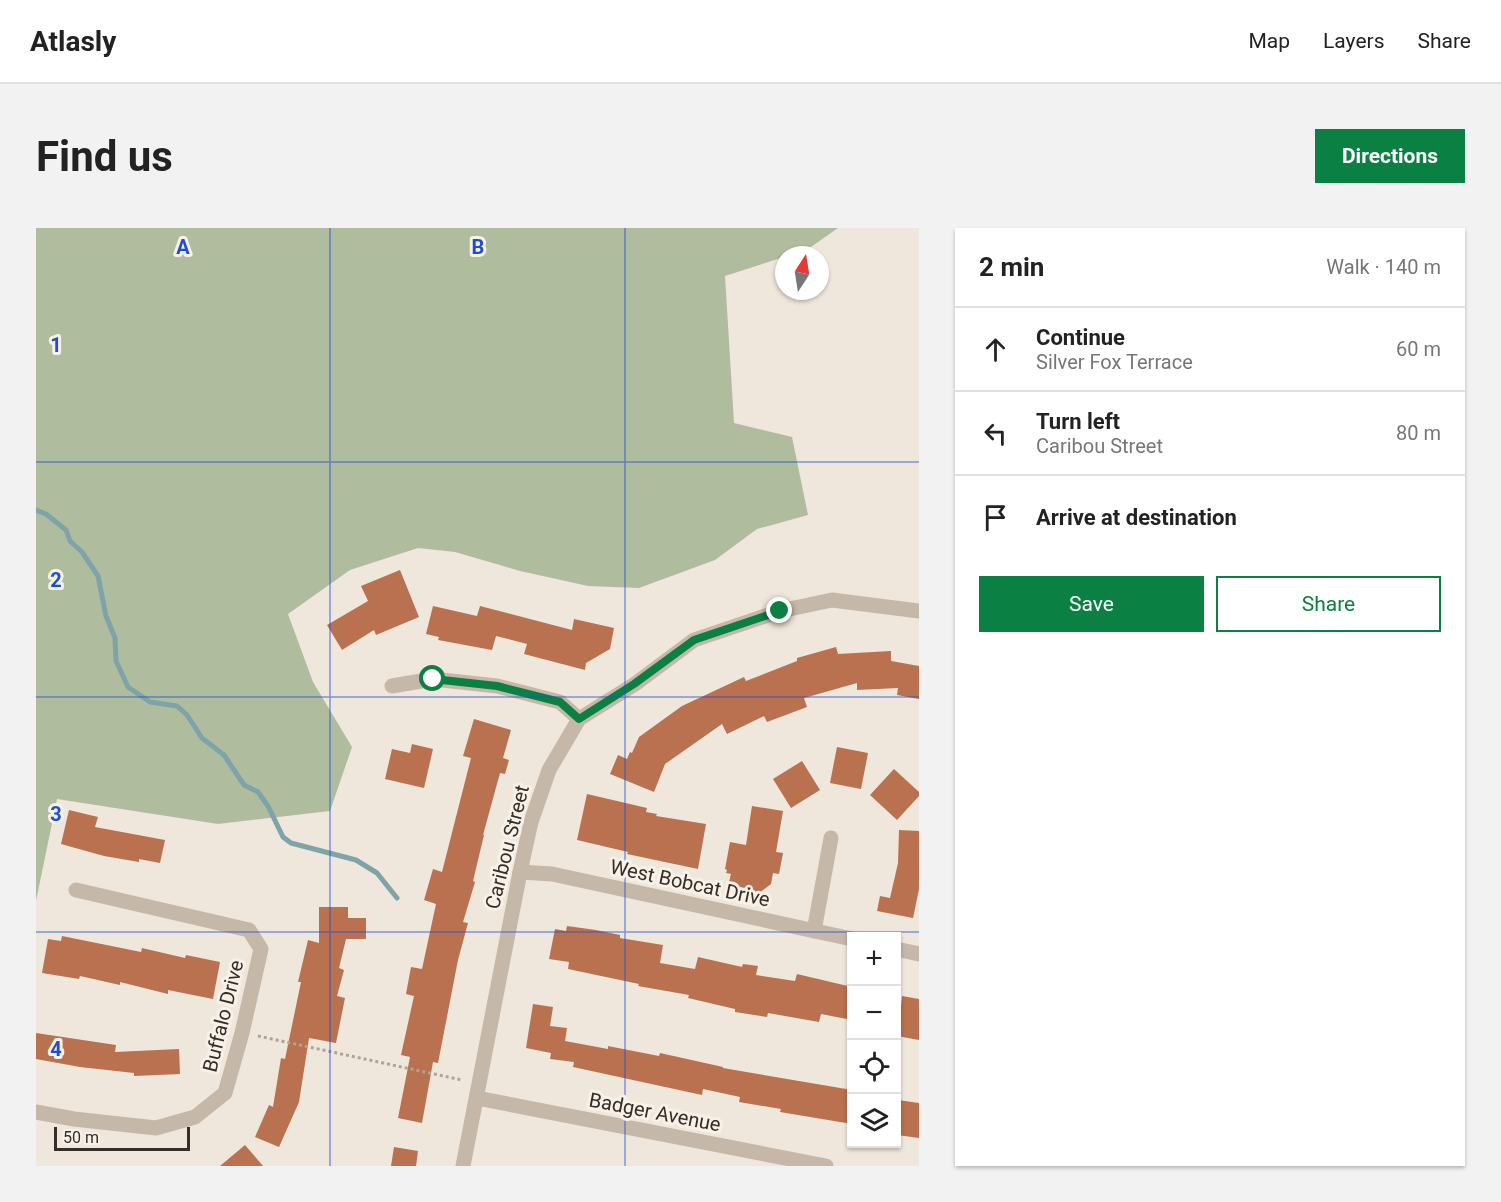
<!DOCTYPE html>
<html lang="en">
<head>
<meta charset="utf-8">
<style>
  :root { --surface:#fff; --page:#f2f2f2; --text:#222; --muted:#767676; --line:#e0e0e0; --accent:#0b8043 }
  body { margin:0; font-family:Roboto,sans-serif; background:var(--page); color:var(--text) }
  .controls { position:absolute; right:18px; bottom:18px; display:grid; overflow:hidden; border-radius:0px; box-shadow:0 2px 4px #0004 }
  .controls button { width:54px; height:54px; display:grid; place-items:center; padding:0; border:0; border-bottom:2px solid var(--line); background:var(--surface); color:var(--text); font:30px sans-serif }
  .compass { position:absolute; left:739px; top:18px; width:54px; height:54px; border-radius:50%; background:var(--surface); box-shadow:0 2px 4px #0004; rotate:12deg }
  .scale { position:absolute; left:18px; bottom:15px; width:136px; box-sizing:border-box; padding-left:6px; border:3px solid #342d28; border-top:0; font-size:16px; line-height:21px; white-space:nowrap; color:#342d28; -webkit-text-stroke:4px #f7f1e8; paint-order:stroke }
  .stop { position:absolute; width:18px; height:18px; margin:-14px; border:4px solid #0b8043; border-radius:50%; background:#fff }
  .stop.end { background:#0b8043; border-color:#fff; box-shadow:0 2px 6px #0008 }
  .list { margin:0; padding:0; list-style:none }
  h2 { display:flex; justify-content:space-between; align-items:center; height:78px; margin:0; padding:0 24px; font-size:26px }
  h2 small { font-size:20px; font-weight:400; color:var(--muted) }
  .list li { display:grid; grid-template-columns:39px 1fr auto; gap:18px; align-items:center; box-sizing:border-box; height:84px; padding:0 24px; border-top:2px solid var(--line) }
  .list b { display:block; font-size:22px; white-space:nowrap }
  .list p { margin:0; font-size:20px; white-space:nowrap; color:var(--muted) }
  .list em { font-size:20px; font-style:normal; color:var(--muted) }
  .actions { display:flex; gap:12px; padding:18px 24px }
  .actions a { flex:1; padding:14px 0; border:2px solid var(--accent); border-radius:0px; text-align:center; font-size:21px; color:var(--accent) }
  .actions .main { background:var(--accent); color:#fff }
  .icon { flex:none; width:33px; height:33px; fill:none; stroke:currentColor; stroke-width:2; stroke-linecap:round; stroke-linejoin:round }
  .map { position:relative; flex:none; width:883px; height:938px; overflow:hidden; border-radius:0px }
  header { display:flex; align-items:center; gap:36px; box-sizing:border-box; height:84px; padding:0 30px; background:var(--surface); border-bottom:2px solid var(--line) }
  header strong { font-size:28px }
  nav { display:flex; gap:33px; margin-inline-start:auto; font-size:21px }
  .intro { display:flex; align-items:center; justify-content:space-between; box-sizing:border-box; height:144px; padding:0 36px }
  h1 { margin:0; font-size:42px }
  .button { padding:15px 27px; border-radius:0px; background:var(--accent); color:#fff; font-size:21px; font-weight:700 }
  main { display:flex; gap:36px; padding:0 36px }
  aside { flex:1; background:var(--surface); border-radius:0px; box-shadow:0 2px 4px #0004 }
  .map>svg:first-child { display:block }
</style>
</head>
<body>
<header>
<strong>Atlasly</strong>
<nav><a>Map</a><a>Layers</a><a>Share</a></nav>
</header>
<div class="intro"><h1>Find us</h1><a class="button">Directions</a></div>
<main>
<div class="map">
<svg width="883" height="938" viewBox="0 0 883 938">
  <rect width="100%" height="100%" fill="#efe7dc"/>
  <polygon fill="#b0bc9e" points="0,0 802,0 772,21 748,27 748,29 689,48 698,195 756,209 772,287 721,301 679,332 603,360 552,358 484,343 419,324 382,320 314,342 252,386 277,454 316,519 294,583 182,596 21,571 0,673"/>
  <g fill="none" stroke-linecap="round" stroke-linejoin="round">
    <polyline stroke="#7ea4a9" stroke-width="5" points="0,282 10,286 30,302 34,313 46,324 62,348 70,388 79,410 80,433 92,459 114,474 141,478 151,487 166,510 188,527 208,557 222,564 232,578 247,609 255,615 320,632 341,645 361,670"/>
  </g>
  <g fill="#b97150">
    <polygon points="364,342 383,389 340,407 338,402 306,422 291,397 332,373 325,358"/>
    <polygon points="397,378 441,388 444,378 536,402 538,391 578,400 574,421 550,435 549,442 488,426 491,416 460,408 456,422 402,412 403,409 390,406"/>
    <polygon points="800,419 802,426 855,423 855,433 883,438 883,471 861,467 862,460 821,462 821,455 768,470 771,479 731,494 728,488 691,506 686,496 629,536 618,564 574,546 582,527 591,531 594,524 596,525 603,509 646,478 708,449 710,453 761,433 761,430"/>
    <polygon points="438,491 475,502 467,530 473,532 469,546 464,545 447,607 448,607 437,653 439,654 427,694 432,695 422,732 402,835 397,834 386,895 362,890 374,829 365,827 378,768 370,766 375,739 386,741 400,676 388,672 397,641 406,644 435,530 427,528"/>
    <polygon points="376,516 397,521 388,560 349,551 356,521 374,525"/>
    <polygon points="801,519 832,525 825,561 794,555"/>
    <polygon points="766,533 784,562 755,580 737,551"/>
    <polygon points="858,541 883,564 883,568 861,592 834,567"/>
    <polygon points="551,566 611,580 610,584 621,586 620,588 670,596 662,641 591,626 592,624 541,612"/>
    <polygon points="716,578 747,583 740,624 747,625 743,646 737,645 735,656 723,665 692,658 695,646 690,645 691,642 689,641 694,614 710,617"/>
    <polygon points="33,582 62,589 59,599 129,612 124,635 103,631 103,634 68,628 25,616"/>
    <polygon points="863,602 883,603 883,661 877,690 841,683 844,668 854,670 862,635"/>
    <polygon points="283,679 312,679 312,690 330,690 330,711 310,711 303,740 308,742 301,768 309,770 300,815 273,810 263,874 243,919 219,909 233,877 237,879 245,830 249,831 265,754 262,754 272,712 283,715"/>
    <polygon points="531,698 560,702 584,707 584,710 627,717 624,735 659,741 662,729 706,739 707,736 722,738 720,747 759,753 761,746 816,759 816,792 785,786 783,794 732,785 731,789 699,784 699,781 652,770 653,767 602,758 603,756 532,741 533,734 513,731 519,701 530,703"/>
    <polygon points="26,708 105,724 106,720 149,730 150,727 184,734 177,771 132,762 132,766 84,754 84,757 44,748 43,751 6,745 12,711 25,713"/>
    <polygon points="866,768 883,771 883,812 861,808 861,778 865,778"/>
    <polygon points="497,776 517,779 514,798 531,800 529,813 572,821 572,818 623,828 624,825 687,839 687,840 816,862 816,896 744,884 745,881 703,874 704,869 667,861 666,867 537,839 538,834 514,831 515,825 490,820"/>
    <polygon points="0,805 80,817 79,824 143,821 144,846 98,848 98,845 44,839 0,831"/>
    <polygon points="862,872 883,875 883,910 861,907"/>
    <polygon points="209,917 227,938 184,938"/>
    <polygon points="358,919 382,923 380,938 355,938"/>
  </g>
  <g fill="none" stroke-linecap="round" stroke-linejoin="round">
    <polyline stroke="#b1a394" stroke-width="3" stroke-dasharray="3 3" stroke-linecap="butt" points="222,808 426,852"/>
    <g stroke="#c6b8a9" stroke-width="15">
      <polyline points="356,458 397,451 461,458 524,474 543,491"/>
      <polyline points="484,644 516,646 816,711"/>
      <polyline points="778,703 795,610"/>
      <polyline points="860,721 883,726"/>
      <polyline points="441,870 790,938"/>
      <polyline points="0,884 38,891 120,900 159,889 189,865 206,805 225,721 213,702 40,662"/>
      <polyline points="427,938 484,644 495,594 513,542 543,491 599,456 658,412 744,383 796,372 883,383"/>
    </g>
  </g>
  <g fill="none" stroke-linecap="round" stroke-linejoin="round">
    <polyline stroke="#0b8043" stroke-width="8" points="397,451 461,458 524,474 543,491 598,456 658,412 744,383"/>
  </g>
  <path fill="none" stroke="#1d4ed8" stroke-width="1.5" stroke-opacity="0.55" d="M294,0V938M589,0V938M0,234H883M0,469H883M0,704H883"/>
  <g text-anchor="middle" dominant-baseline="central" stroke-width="6" stroke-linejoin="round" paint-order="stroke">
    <g font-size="20" fill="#342d28" stroke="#f7f1e8">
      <text transform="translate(471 619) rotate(-76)">Caribou Street</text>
      <text transform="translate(654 655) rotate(12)">West Bobcat Drive</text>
      <text transform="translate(187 788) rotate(-76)">Buffalo Drive</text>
      <text transform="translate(619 884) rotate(11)">Badger Avenue</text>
    </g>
  </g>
  <g font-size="20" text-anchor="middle" font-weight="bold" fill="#1d4ed8" stroke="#f7f1e8" stroke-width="6" stroke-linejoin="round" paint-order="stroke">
    <text x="147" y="26">A</text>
    <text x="442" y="26">B</text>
    <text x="20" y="124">1</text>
    <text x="20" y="359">2</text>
    <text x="20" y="593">3</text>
    <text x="20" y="828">4</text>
  </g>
</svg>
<div class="controls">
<button>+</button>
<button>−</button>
<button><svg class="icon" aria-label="locate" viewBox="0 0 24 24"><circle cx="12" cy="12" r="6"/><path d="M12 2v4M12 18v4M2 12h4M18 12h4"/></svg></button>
<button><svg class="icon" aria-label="layers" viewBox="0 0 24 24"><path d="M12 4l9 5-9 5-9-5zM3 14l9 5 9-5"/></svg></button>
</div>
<svg class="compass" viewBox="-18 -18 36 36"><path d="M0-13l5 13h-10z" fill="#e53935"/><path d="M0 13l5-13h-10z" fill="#767676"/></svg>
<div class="scale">50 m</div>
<div class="stop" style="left:397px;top:451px"></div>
<div class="stop end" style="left:744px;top:383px"></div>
</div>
<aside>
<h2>2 min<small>Walk · 140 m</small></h2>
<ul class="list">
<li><svg class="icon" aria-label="ahead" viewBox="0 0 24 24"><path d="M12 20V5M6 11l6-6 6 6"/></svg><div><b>Continue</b><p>Silver Fox Terrace</p></div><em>60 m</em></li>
<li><svg class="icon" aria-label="left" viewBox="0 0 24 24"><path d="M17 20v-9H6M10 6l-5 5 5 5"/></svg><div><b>Turn left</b><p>Caribou Street</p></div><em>80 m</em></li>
<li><svg class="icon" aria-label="arrive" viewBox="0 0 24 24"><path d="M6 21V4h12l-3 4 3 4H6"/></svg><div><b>Arrive at destination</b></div></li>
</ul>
<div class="actions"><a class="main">Save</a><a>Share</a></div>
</aside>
</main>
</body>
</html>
